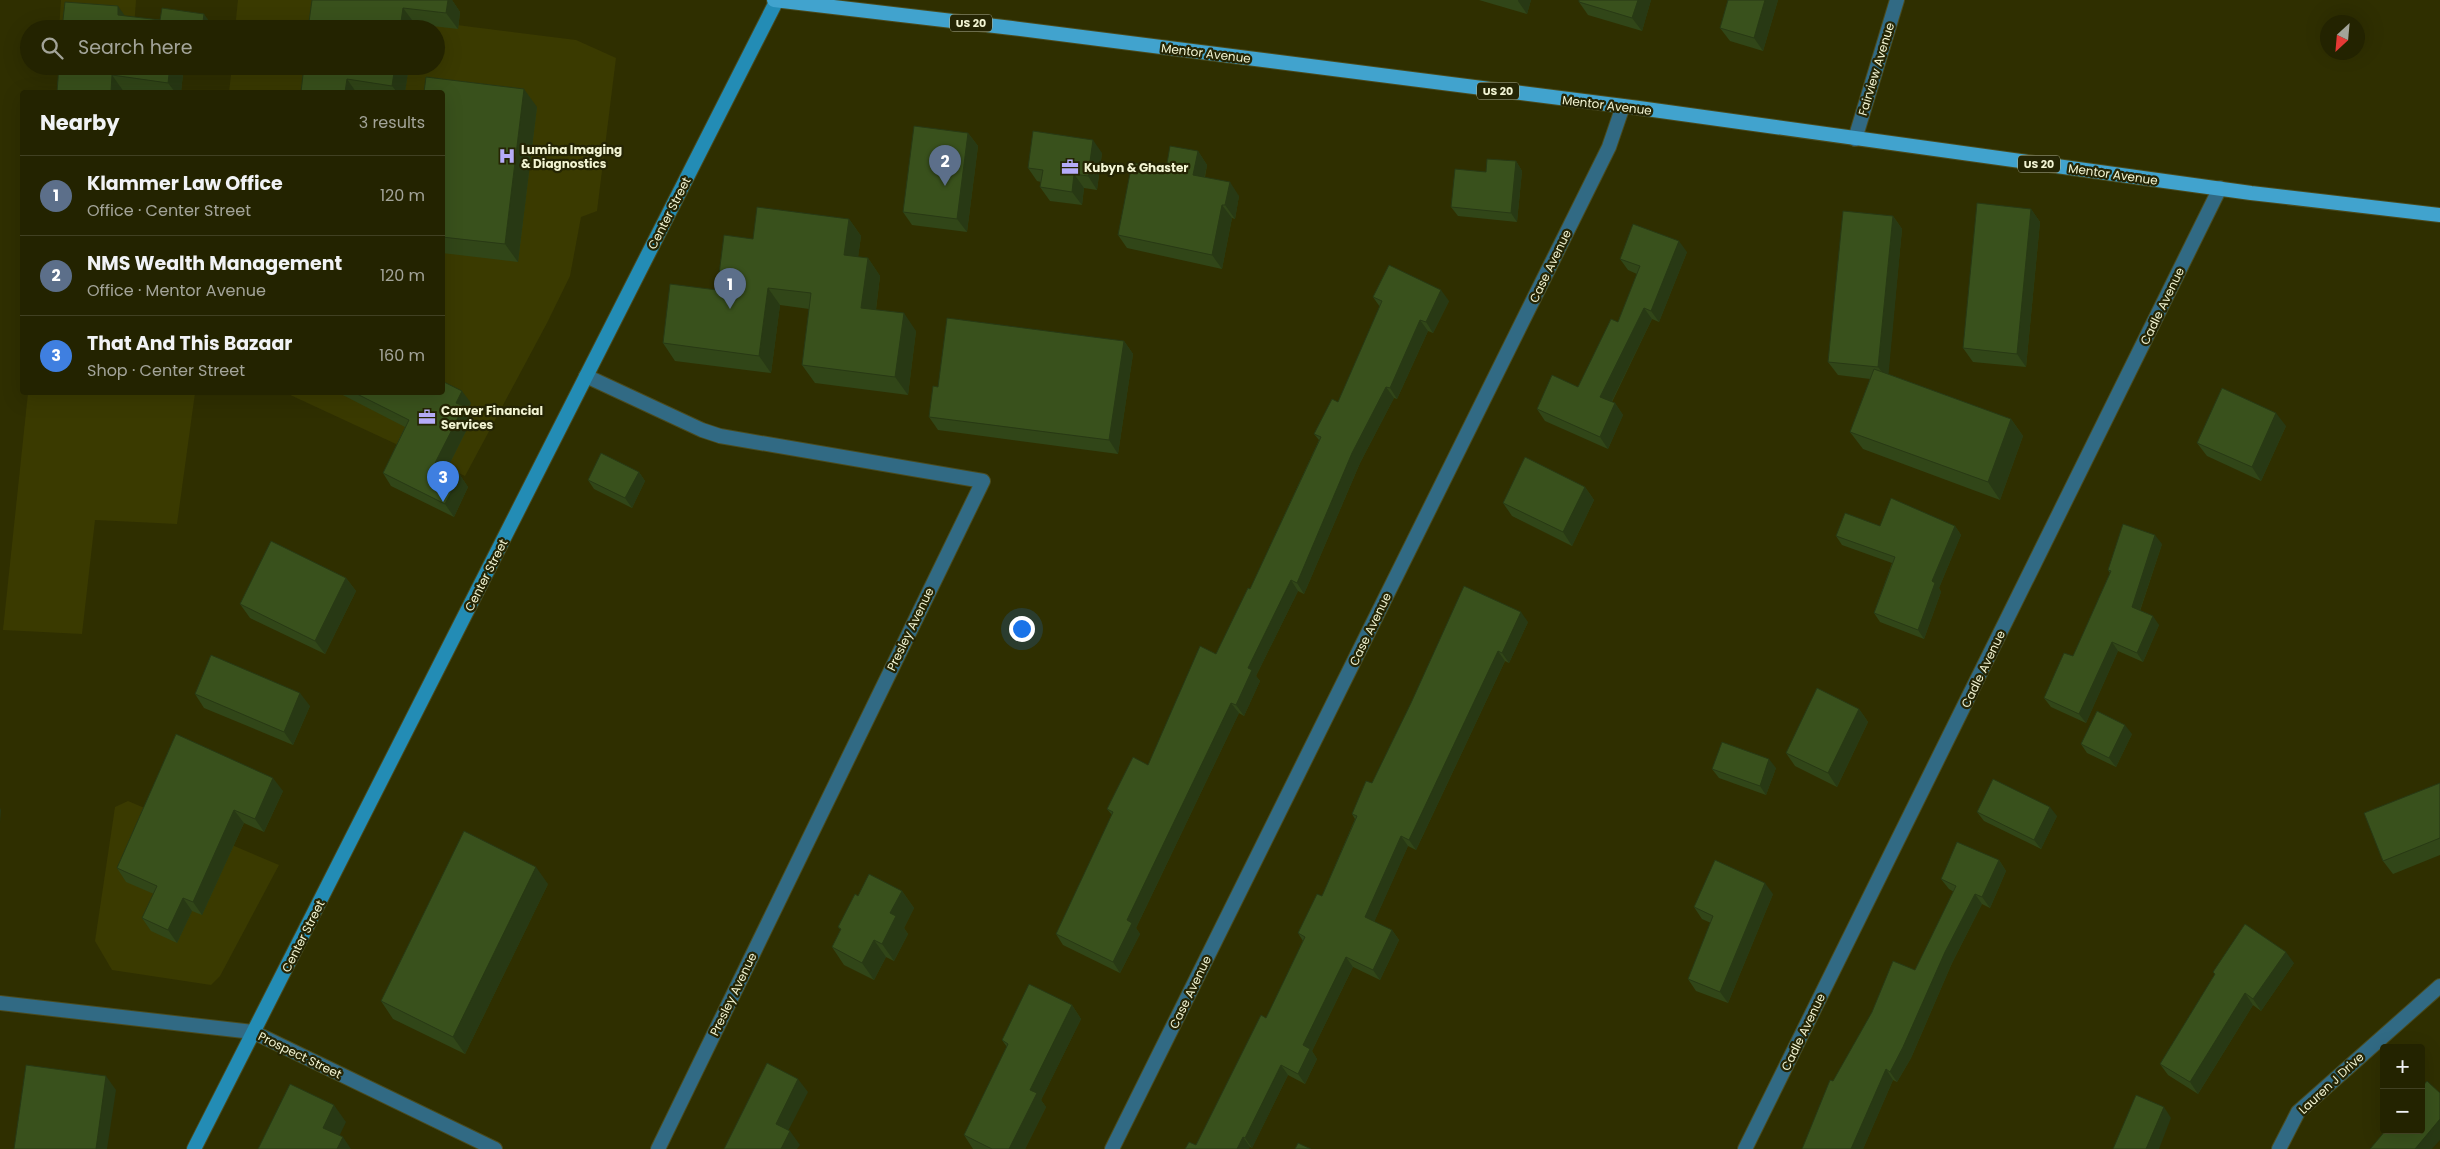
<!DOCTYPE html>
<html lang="en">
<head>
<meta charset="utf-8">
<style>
  :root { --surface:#232300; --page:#2f2f0f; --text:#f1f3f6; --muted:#a3a499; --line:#404022; --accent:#d93025 }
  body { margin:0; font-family:Poppins,sans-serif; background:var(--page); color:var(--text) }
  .controls { position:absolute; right:15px; bottom:15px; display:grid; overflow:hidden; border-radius:5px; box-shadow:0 5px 20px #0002 }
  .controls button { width:45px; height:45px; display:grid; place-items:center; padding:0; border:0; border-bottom:1px solid var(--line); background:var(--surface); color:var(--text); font:25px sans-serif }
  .compass { position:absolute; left:2320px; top:15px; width:45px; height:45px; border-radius:50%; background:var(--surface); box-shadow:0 5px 20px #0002; rotate:206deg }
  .you { position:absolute; left:1021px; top:628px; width:18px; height:18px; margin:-12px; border:4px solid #fff; border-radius:50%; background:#1a73e8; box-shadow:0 0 0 8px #1a73e833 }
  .badge { display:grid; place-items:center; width:32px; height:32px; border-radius:50%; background:var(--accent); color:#fff; font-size:16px; font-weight:700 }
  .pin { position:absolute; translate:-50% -41px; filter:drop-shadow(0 1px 2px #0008) }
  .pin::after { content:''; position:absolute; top:26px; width:18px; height:15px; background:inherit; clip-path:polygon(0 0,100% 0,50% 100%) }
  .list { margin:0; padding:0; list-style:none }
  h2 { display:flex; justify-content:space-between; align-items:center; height:65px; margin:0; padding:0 20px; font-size:21px }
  h2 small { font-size:16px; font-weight:400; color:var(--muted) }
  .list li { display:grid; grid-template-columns:32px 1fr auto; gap:15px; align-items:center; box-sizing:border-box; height:80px; padding:0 20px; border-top:1px solid var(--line) }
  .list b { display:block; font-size:19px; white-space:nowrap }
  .list p { margin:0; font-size:16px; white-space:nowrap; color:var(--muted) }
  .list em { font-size:16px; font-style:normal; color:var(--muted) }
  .icon { flex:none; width:28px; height:28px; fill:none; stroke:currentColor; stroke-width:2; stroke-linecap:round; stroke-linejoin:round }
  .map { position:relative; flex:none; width:2440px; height:1149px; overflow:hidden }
  .search { position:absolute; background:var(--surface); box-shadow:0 5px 20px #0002; left:20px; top:20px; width:425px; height:55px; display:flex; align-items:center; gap:12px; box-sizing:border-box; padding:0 18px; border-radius:28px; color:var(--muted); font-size:19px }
  .panel { position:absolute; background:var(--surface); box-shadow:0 5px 20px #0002; left:20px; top:90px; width:425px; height:305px; border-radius:5px }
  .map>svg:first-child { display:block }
</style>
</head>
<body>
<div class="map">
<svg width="2440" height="1149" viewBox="0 0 2440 1149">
  <rect width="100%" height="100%" fill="#2f2f00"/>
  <g fill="#3a3a00">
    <polygon points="61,0 136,0 134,29 59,29"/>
    <polygon points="238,0 395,0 441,23 576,40 616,58 597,211 581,217 570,276 547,323 465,476 286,393 442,392 442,92 229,92 232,66 436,66 436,29 235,29"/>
    <polygon points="28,393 195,393 177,524 95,520 82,634 3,630"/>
    <polygon points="128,801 279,865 220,976 211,985 112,970 95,941 115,807"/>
  </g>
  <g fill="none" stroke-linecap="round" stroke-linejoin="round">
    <g stroke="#4a4b1e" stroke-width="16">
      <g id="minor">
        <polyline points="1855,139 1897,0"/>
        <polyline points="586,376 702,430 720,436 983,481 658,1149"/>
        <polyline points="0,1003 253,1032 495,1149"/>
        <polyline points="1112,1149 1609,147 1623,106"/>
        <polyline points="1745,1149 2220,188"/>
        <polyline points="2279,1149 2298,1112 2440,986"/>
      </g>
    </g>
    <g stroke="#4a4b1e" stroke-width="16">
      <polyline id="secondary" points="194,1149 777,0"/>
    </g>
    <g stroke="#4a4b1e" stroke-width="16">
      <polyline id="primary" points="774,0 1012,28 1639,108 2251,193 2440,215"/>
    </g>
    <use href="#minor" stroke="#316a84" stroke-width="14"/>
    <use href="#secondary" stroke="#238cb5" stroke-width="14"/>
    <use href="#primary" stroke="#41a3ce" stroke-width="14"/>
  </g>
  <g fill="#314618">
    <polygon points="312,0 452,0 460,12 458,29 415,24"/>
    <polygon points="1479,0 1531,0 1527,14"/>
    <polygon points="1651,0 1642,31 1588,15 1579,2"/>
    <polygon points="1728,0 1778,0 1763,51 1730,41 1720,28"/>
    <polygon points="59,66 184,66 181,92 57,92"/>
    <polygon points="304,66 409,66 405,92 301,92"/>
    <polygon points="442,92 537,107 518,262 442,253"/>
    <polygon points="968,133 978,146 967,232 912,225 903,212"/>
    <polygon points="1198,151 1207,165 1205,177 1239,196 1235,219 1232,218 1222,269 1127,248 1118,235 1166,169"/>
    <polygon points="1102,153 1097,190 1084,188 1082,205 1050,201 1040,187 1041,182 1037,181 1028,168"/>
    <polygon points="1516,161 1522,171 1517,222 1458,216 1451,207"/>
    <polygon points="2031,209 2040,222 2026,367 1973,362 1963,348"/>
    <polygon points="1893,216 1902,229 1888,374 2011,419 2023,436 2000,500 1863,449 1850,432 1870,379 1838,375 1828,362"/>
    <polygon points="849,219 861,236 858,257 868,258 880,276 876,310 916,331 908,395 815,383 802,365 809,309 780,305 771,373 675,361 663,343 717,290 753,239"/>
    <polygon points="1687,252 1659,322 1652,319 1612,402 1615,403 1623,415 1608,449 1545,421 1537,409 1578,387 1618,322 1637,274 1628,270 1620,259"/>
    <polygon points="1373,297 1449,301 1433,333 1428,331 1397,399 1394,398 1360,463 1304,594 1298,591 1256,676 1260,681 1244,716 1239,713 1136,928 1140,934 1120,973 1063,945 1056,934 1112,815 1107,809 1148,765 1216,654 1250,589 1319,440 1314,434 1338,402 1380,307"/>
    <polygon points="1124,341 1133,354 1118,454 938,430 929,417"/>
    <polygon points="337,392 442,392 471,403 467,411 472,419 447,469 460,475 468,487 454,517 391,486 383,473 405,427"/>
    <polygon points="2286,426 2261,481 2207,456 2197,443"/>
    <polygon points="639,472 645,481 632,508 594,489 588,480"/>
    <polygon points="1585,487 1594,500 1572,546 1512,516 1503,503"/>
    <polygon points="1880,526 1955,526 1961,535 1939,588 1941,592 1924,639 1880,622 1874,613 1892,563 1842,545 1836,536"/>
    <polygon points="2162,544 2140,611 2159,625 2143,662 2118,651 2086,723 2051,707 2044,698 2073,656 2110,573 2108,570"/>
    <polygon points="346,578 356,591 325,654 250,618 240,604"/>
    <polygon points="1528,622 1509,663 1505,661 1416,850 1408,846 1374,922 1392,930 1399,940 1380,980 1353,967 1312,1051 1317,1059 1305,1084 1288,1075 1252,1148 1250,1147 1196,1145 1266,1018 1303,941 1298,933 1322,896 1355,819 1352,814 1372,783 1411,703"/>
    <polygon points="195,694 310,706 293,745 204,708"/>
    <polygon points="1859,709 1868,722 1837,787 1795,766 1786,753"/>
    <polygon points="176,734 283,791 264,832 244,823 202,915 192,911 177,943 151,931 142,918 154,894 126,882 117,868"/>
    <polygon points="2132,734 2116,767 2087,753 2081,744"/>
    <polygon points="1776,768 1766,795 1719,778 1712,769"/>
    <polygon points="2440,783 2440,855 2393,874 2383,861"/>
    <polygon points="1977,812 2057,816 2041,849 1984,821"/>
    <polygon points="1999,860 2006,871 1990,908 1982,904 1952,963 1911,1058 1897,1082 1893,1080 1863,1149 1802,1149 1915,970 1954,892 1949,889 1941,879"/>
    <polygon points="548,884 465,1054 393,1019 381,1001"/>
    <polygon points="902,891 914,908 904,928 908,934 894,961 886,957 874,980 844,965 832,947 841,930 838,927 858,896"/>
    <polygon points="1773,894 1728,1003 1696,991 1688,979 1711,923 1702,919 1694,907"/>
    <polygon points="2294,963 2261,1011 2253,1005 2198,1094 2168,1075 2160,1064 2215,974 2213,972"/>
    <polygon points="1072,1005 1081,1019 1041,1100 1046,1107 1025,1149 973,1149 964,1135 1007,1047 1002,1040"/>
  </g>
  <g fill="#283914">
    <polygon points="448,0 452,0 460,12 458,29 446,13"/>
    <polygon points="1518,0 1531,0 1527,14 1518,1"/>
    <polygon points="1638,0 1651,0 1642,31 1632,18"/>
    <polygon points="1765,0 1778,0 1763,51 1754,38"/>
    <polygon points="118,6 130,23 118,15"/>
    <polygon points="403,8 415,24 414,29 400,29"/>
    <polygon points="204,14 215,29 202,29"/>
    <polygon points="170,66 184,66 181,92 175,92 168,83"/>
    <polygon points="395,66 409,66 405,92 397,92 392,86"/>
    <polygon points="112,75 124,92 111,92"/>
    <polygon points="347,79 356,92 345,92"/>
    <polygon points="524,89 537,107 518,262 505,244"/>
    <polygon points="968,133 978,146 967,232 957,219"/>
    <polygon points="1093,140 1102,153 1097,190 1088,176"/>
    <polygon points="1198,151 1207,165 1202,188 1193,175"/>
    <polygon points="1516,161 1522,171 1517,222 1511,213"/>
    <polygon points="1074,174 1084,188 1082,205 1072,192"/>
    <polygon points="1230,182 1239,196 1235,219 1225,205"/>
    <polygon points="1222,205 1232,218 1222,269 1212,255"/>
    <polygon points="2031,209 2040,222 2026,367 2017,354"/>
    <polygon points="1893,216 1902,229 1888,380 1878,367"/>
    <polygon points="849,219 861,236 856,273 844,255"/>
    <polygon points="1679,241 1687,252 1659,322 1651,311"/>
    <polygon points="868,258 880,276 874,325 861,308"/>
    <polygon points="768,288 780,305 771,373 759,356"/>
    <polygon points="1441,290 1449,301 1433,333 1426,322"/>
    <polygon points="1644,308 1652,319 1608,409 1600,397"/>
    <polygon points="904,313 916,331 908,395 895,377"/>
    <polygon points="1420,320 1428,331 1397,399 1390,388"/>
    <polygon points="1124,341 1133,354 1118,454 1109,440"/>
    <polygon points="1386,387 1394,398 1360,463 1304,594 1297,583 1352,453"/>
    <polygon points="462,391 471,403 467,411 472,419 444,475 435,463 456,403"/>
    <polygon points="1615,403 1623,415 1608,449 1600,437"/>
    <polygon points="2276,413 2286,426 2261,481 2252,467"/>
    <polygon points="2011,419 2023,436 2000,500 1988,482"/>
    <polygon points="639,472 645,481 632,508 625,498"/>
    <polygon points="460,475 468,487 454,517 445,504"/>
    <polygon points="1585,487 1594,500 1572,546 1563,532"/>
    <polygon points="1955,526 1961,535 1939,588 1941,592 1924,639 1918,630 1932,581"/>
    <polygon points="2155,535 2162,544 2138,616 2132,607"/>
    <polygon points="346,578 356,591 325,654 315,641"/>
    <polygon points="1291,580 1298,591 1256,676 1260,681 1244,716 1236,705 1248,668"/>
    <polygon points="1521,612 1528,622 1509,663 1502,653"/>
    <polygon points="2153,616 2159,625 2143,662 2137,653"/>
    <polygon points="2112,642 2118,651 2086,723 2079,714"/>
    <polygon points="1498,651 1505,661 1416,850 1409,840"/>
    <polygon points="300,693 310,706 293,745 284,732"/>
    <polygon points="1231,703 1239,713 1136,928 1140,934 1120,973 1113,962 1127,920"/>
    <polygon points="1859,709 1868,722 1837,787 1828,773"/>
    <polygon points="2125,725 2132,734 2116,767 2109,758"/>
    <polygon points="1769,759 1776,768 1766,795 1760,786"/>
    <polygon points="273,778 283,791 264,832 255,819"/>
    <polygon points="2050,807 2057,816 2041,849 2034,840"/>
    <polygon points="0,808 1,810 0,823"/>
    <polygon points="234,810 244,823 202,915 193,902"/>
    <polygon points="1401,836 1408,846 1372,927 1365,917"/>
    <polygon points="1999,860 2006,871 1990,908 1982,897"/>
    <polygon points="536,867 548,884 465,1054 453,1037"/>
    <polygon points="1765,883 1773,894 1728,1003 1720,992"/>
    <polygon points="902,891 914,908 904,928 908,934 894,961 882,944 890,913"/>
    <polygon points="1975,894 1982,904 1952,963 1911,1058 1897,1082 1890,1072 1945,952"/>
    <polygon points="183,898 192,911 177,943 168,930"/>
    <polygon points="1392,930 1399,940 1380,980 1373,970"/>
    <polygon points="874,940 886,957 874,980 862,963"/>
    <polygon points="2286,952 2294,963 2261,1011 2253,999"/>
    <polygon points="1346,957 1353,967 1312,1051 1317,1059 1305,1084 1298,1074 1303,1045"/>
    <polygon points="2245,993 2253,1005 2198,1094 2190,1082"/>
    <polygon points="1072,1005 1081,1019 1041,1100 1046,1107 1025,1149 1009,1149 1030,1090"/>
    <polygon points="1281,1065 1288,1075 1252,1148 1245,1138"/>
    <polygon points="1886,1069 1893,1080 1863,1149 1851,1149"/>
    <polygon points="106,1076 116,1090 107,1149 96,1149"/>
    <polygon points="798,1079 808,1092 785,1137 776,1124"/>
    <polygon points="334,1105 346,1122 335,1145 323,1128"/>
    <polygon points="2164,1107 2171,1118 2159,1149 2146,1149"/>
    <polygon points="2440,1119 2440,1140 2432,1149 2415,1149"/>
    <polygon points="790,1131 800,1145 797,1149 781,1149"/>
    <polygon points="343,1137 351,1149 337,1149"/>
    <polygon points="1243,1137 1250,1147 1249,1149 1237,1149"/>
  </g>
  <g fill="#39511c" stroke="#283914">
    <polygon points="312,0 448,0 446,13 403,8 400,29 308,29"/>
    <polygon points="1579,0 1638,0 1632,18 1579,2"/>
    <polygon points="1728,0 1765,0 1754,38 1720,28"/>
    <polygon points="65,2 118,6 118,15 160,20 162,8 204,14 202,29 62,29"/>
    <polygon points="59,66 170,66 168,83 112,75 111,92 57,92"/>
    <polygon points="304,66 395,66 392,86 347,79 345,92 301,92"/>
    <polygon points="426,77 524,89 505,244 442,237 442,92 424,92"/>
    <polygon points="914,126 968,133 957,219 903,212"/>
    <polygon points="1033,131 1093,140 1088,176 1074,174 1072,192 1040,187 1043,170 1028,168"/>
    <polygon points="1170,146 1198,151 1193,175 1230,182 1225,205 1222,205 1212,255 1118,235 1132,163 1166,169"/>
    <polygon points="1487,159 1516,161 1511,213 1451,207 1455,169 1486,172"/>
    <polygon points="1977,203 2031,209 2017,354 1963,348"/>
    <polygon points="757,207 849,219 844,255 868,258 861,308 904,313 895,377 802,365 811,293 768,288 759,356 663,343 670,284 717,290 724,235 753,239"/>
    <polygon points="1843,211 1893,216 1878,367 1828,362"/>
    <polygon points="1633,224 1679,241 1651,311 1644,308 1600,397 1615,403 1600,437 1537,409 1552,375 1578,387 1611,319 1618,322 1640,266 1620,259"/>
    <polygon points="1389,265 1441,290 1426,322 1420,320 1390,388 1386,387 1352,453 1297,583 1291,580 1248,668 1252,670 1236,705 1231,703 1127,920 1132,923 1113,962 1056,934 1113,812 1107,809 1133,757 1148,765 1200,646 1216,654 1248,588 1250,589 1321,437 1314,434 1332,399 1338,402 1382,301 1373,297"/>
    <polygon points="947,318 1124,341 1109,440 929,417 933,386 938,387"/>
    <polygon points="1874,369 2011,419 1988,482 1850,432"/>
    <polygon points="442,381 462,391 456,403 464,406 435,463 460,475 445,504 383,473 409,420 353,392 442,392"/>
    <polygon points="2222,388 2276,413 2252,467 2197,443"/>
    <polygon points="601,453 639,472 625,498 588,480"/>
    <polygon points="1525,457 1585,487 1563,532 1503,503"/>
    <polygon points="1891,498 1955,526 1932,581 1935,583 1918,630 1874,613 1895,557 1836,536 1845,513 1880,526"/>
    <polygon points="2123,524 2155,535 2132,607 2153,616 2137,653 2112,642 2079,714 2044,698 2064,653 2073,656 2111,571 2108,570"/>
    <polygon points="271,541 346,578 315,641 240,604"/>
    <polygon points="1464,586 1521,612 1502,653 1498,651 1409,840 1401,836 1365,917 1392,930 1373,970 1346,957 1303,1045 1310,1049 1298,1074 1281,1065 1245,1138 1243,1137 1237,1149 1185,1149 1189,1142 1196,1145 1261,1015 1266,1018 1305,937 1298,933 1317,894 1322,896 1357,816 1352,814 1366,781 1372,783 1411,703"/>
    <polygon points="211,655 300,693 284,732 195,694"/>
    <polygon points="1817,688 1859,709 1828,773 1786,753"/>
    <polygon points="2097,711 2125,725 2109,758 2081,744"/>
    <polygon points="176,734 273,778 255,819 234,810 193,902 183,898 168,930 142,918 157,886 117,868"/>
    <polygon points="1722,742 1769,759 1760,786 1712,769"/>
    <polygon points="1993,779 2050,807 2034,840 1977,812"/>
    <polygon points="2440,783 2440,838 2383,861 2364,813"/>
    <polygon points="464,831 536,867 453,1037 381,1001"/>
    <polygon points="1957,842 1999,860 1982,897 1975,894 1945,952 1903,1047 1890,1072 1886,1069 1851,1149 1802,1149 1830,1080 1833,1081 1872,1012 1893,961 1915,970 1956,886 1941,879"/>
    <polygon points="1715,860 1765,883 1720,992 1688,979 1713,916 1694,907"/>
    <polygon points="869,874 902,891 890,913 896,916 882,944 874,940 862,963 832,947 841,929 838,927 855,894 858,896"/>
    <polygon points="2245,924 2286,952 2253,999 2245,993 2190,1082 2160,1064 2215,974 2213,972"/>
    <polygon points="1029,984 1072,1005 1030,1090 1037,1093 1009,1149 992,1149 964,1135 1008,1044 1002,1040"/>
    <polygon points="767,1063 798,1079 776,1124 790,1131 781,1149 724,1149"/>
    <polygon points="26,1065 106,1076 96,1149 14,1149"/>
    <polygon points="2427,1081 2440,1093 2440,1119 2415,1149 2370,1149 2386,1130 2421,1130 2421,1088"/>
    <polygon points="290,1084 334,1105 323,1128 343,1137 337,1149 258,1149"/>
    <polygon points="2136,1095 2164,1107 2146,1149 2113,1149"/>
    <polygon points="1298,1143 1311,1149 1295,1149"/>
  </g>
  <defs>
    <g id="hospital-bare" transform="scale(1.35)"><path d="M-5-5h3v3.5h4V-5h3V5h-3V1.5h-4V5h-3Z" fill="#b6acf8" stroke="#252504" stroke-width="2.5" paint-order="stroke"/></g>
    <g id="office-bare" transform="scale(1.35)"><path d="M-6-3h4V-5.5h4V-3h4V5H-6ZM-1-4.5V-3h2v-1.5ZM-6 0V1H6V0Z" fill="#b6acf8" stroke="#252504" stroke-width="2.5" paint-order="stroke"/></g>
  </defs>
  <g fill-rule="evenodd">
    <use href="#hospital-bare" x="507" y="156"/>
    <use href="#office-bare" x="1070" y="167"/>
    <use href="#office-bare" x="427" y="417"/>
  </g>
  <g text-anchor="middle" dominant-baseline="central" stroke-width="4.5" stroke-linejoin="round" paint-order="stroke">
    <g fill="#252504" stroke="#b4b695" stroke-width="1">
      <rect x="950" y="14.5" width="42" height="17" rx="4"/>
      <rect x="1477" y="82.5" width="42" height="17" rx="4"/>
      <rect x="2018" y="155.5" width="42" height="17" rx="4"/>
    </g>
    <g font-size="11" font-weight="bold" fill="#f2f4d3">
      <text x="971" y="23">US 20</text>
      <text x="1498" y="91">US 20</text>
      <text x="2039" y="164">US 20</text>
    </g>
    <g font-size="12" fill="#f2f4d3" stroke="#252504">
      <text transform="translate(1206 53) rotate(7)">Mentor Avenue</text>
      <text transform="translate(1876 69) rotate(-73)">Fairview Avenue</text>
      <text transform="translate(1607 105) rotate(7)">Mentor Avenue</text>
      <text transform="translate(2113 174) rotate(8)">Mentor Avenue</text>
      <text transform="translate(669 213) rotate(-63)">Center Street</text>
      <text transform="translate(1550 266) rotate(-64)">Case Avenue</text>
      <text transform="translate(2162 306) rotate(-64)">Cadle Avenue</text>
      <text transform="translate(486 575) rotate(-63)">Center Street</text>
      <text transform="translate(910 629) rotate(-64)">Presley Avenue</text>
      <text transform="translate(1370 629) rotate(-64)">Case Avenue</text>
      <text transform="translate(1983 669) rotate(-64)">Cadle Avenue</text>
      <text transform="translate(303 936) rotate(-63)">Center Street</text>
      <text transform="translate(1190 992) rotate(-64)">Case Avenue</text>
      <text transform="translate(733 994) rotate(-64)">Presley Avenue</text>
      <text transform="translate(1803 1032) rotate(-64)">Cadle Avenue</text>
      <text transform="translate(300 1055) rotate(26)">Prospect Street</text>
      <text transform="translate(2331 1083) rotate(-43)">Lauren J Drive</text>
    </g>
    <g font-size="12" font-weight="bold" fill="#f2f4d3" stroke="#252504" text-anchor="start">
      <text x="521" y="149">Lumina Imaging<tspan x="521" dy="14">&amp; Diagnostics</tspan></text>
      <text x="1084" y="167">Kubyn &amp; Ghaster</text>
      <text x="441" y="410">Carver Financial<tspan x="441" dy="14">Services</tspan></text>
    </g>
  </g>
</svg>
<div class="controls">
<button>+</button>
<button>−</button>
</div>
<svg class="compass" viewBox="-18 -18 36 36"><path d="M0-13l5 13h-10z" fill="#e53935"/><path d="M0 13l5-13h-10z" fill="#a3a499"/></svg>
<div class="you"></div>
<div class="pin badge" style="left:730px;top:309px;background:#5c6f8a">1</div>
<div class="pin badge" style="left:945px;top:186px;background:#5c6f8a">2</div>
<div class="pin badge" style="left:443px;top:502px;background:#3f7fe0">3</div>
<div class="search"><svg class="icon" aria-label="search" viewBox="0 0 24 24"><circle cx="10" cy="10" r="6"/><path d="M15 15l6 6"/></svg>Search here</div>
<section class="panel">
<h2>Nearby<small>3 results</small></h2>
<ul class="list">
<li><span class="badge" style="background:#5c6f8a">1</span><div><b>Klammer Law Office</b><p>Office · Center Street</p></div><em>120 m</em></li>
<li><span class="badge" style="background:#5c6f8a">2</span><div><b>NMS Wealth Management</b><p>Office · Mentor Avenue</p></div><em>120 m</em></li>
<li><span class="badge" style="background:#3f7fe0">3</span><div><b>That And This Bazaar</b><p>Shop · Center Street</p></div><em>160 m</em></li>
</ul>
</section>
</div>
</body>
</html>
